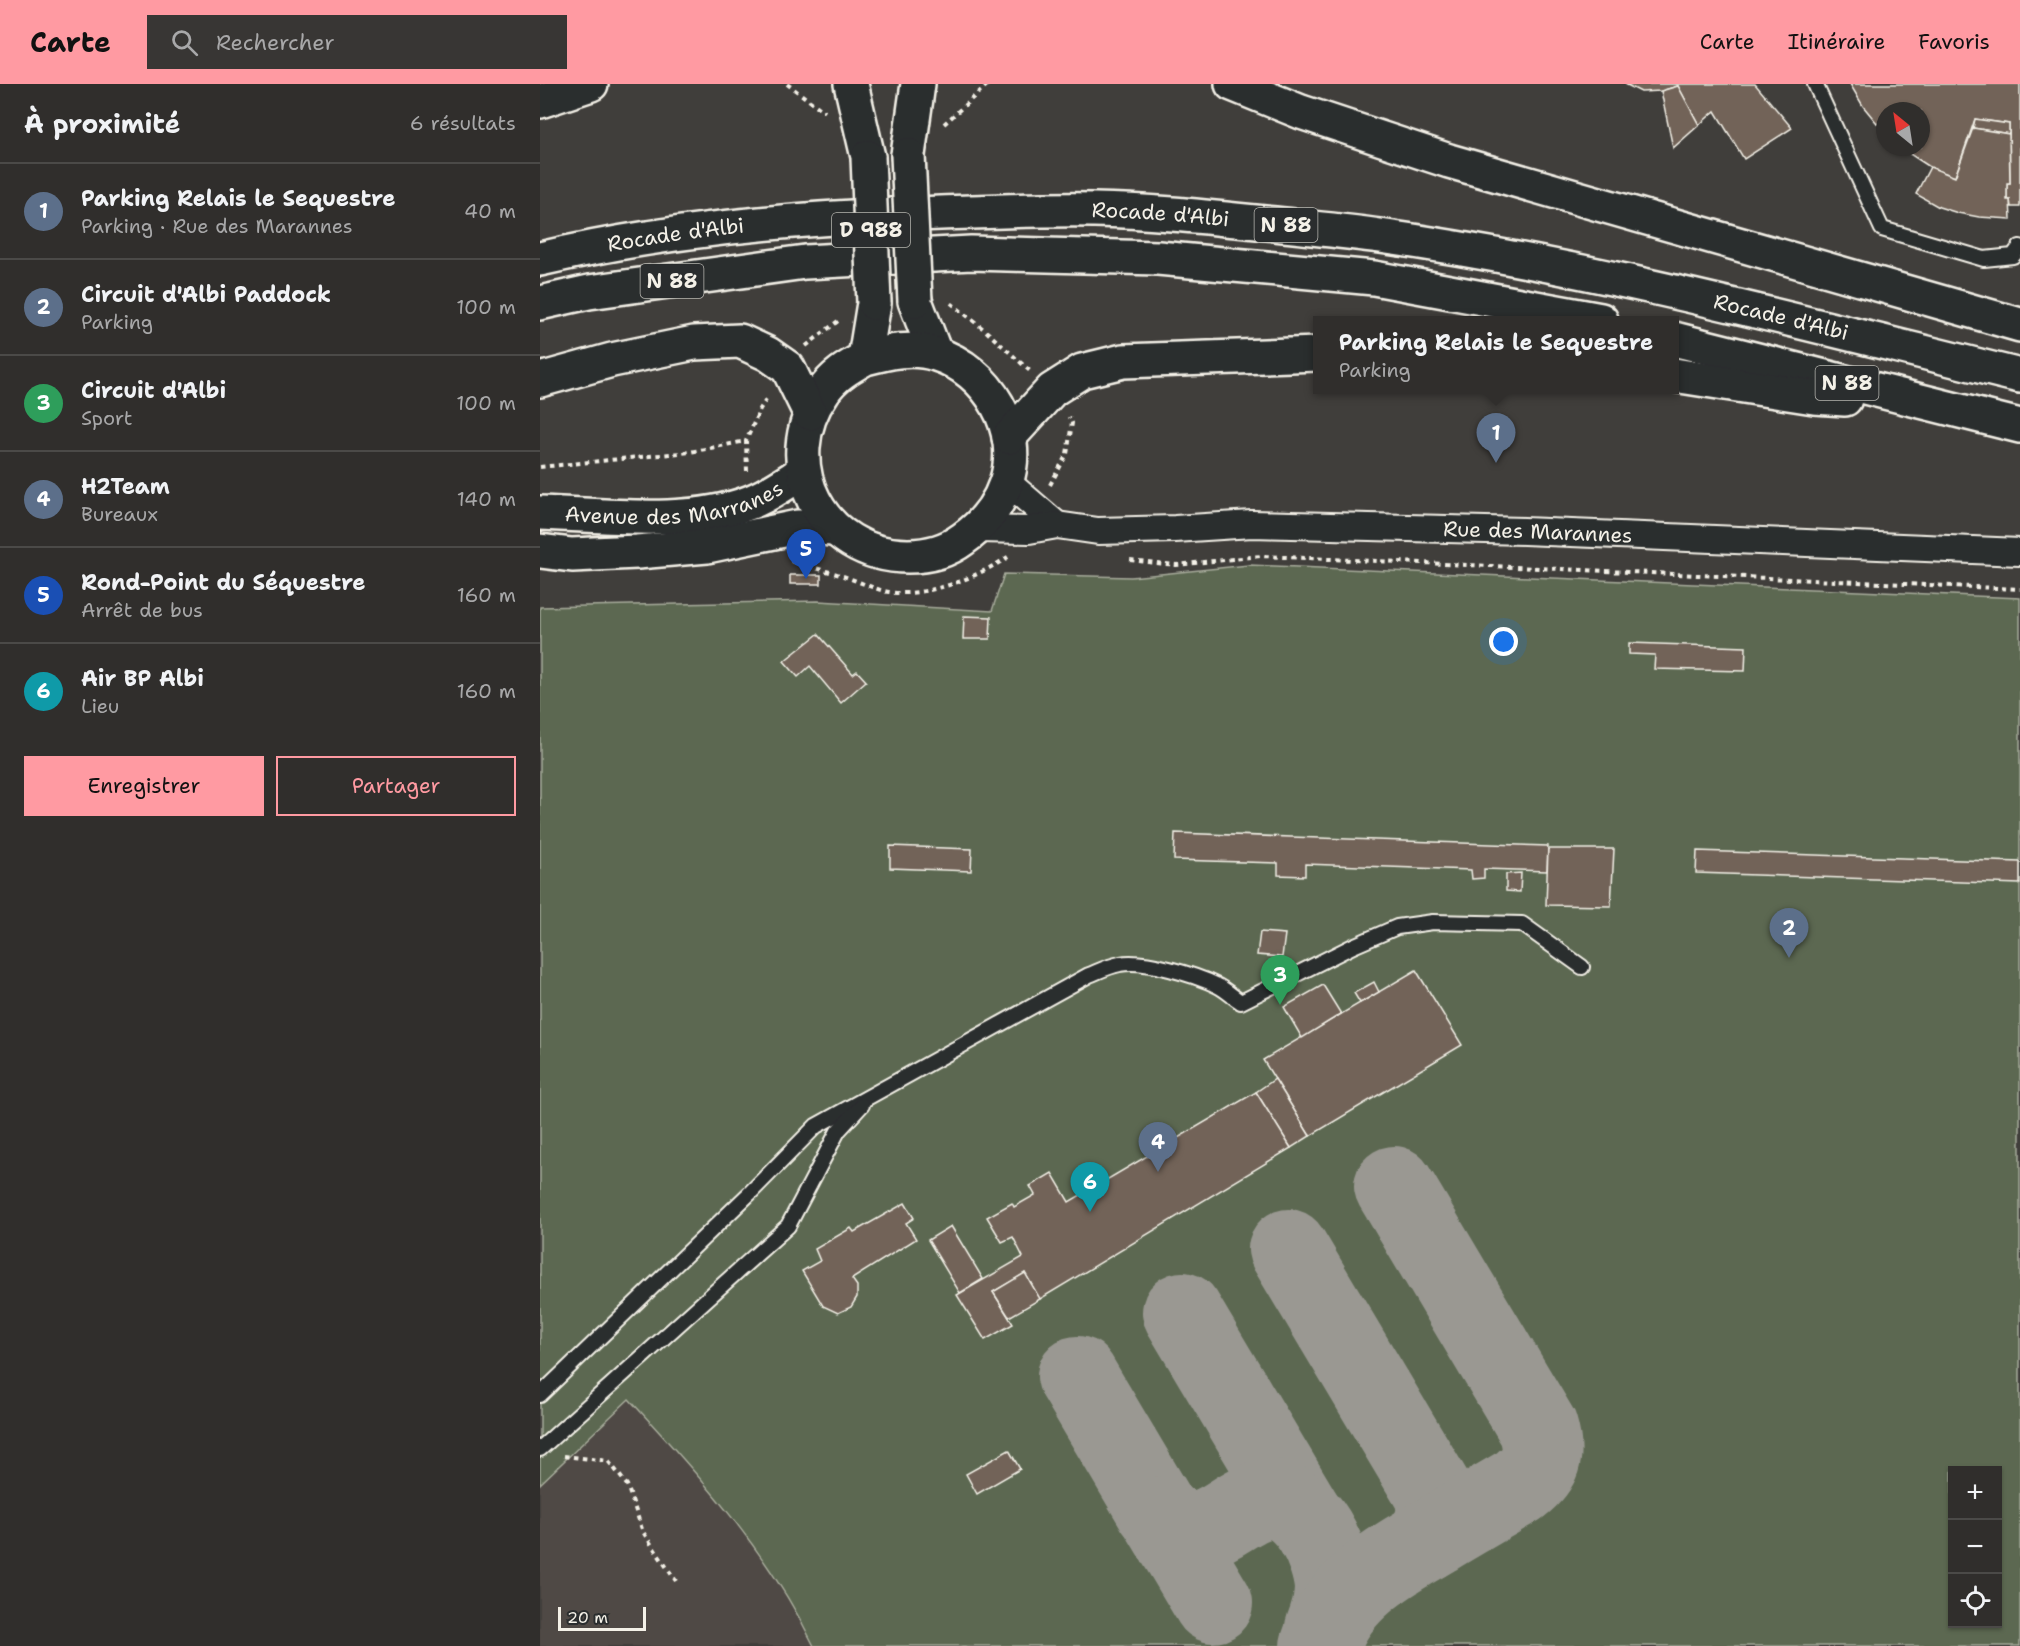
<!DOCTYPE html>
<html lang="fr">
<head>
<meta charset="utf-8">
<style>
  :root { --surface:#302e2c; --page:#383634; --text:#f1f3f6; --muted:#a8a8a9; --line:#4b4a48; --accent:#ff9aa2 }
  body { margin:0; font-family:"Shantell Sans",sans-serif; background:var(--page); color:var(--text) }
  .controls { position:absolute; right:18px; bottom:18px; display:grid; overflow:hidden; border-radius:0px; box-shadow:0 2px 4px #0004 }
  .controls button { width:54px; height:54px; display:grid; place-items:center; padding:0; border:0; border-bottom:2px solid var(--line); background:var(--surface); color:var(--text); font:30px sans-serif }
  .compass { position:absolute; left:1336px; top:18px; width:54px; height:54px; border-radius:50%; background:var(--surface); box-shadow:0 2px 4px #0004; rotate:330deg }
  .scale { position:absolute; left:18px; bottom:15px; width:88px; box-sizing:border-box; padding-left:6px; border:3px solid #f4f1e8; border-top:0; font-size:16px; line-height:21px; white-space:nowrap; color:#f4f1e8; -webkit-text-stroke:4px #2a2d2e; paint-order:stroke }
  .you { position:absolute; left:964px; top:558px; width:21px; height:21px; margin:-15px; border:4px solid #fff; border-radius:50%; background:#1a73e8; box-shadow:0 0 0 9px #1a73e833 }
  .badge { display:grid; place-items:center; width:39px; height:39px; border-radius:50%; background:var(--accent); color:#fff; font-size:20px; font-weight:700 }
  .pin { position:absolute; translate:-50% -50px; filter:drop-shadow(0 2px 3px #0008) }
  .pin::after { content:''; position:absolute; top:32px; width:21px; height:18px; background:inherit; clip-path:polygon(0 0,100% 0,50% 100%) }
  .popup { position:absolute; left:773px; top:232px; width:366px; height:78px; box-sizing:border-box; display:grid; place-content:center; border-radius:0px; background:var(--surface); filter:drop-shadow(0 2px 4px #0005); font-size:20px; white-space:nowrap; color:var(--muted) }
  .popup b { font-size:22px; color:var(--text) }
  .popup::after { content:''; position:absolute; left:50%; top:100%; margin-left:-12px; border:12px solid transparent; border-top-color:var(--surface) }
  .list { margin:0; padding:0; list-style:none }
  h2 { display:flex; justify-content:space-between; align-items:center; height:78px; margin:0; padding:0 24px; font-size:26px }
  h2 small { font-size:20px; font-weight:400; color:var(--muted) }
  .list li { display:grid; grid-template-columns:39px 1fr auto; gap:18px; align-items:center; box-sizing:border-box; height:96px; padding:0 24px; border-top:2px solid var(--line) }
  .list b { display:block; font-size:22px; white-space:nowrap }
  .list p { margin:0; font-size:20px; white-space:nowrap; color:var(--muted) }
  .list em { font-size:20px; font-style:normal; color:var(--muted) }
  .actions { display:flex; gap:12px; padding:18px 24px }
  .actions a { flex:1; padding:14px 0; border:2px solid var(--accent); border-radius:0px; text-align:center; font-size:21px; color:var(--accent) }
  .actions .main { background:var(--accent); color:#111 }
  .icon { flex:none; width:33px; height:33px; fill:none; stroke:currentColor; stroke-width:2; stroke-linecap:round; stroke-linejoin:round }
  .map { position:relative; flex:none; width:1480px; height:1562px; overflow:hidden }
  header { display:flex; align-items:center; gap:36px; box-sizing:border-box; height:84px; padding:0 30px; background:var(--accent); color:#111 }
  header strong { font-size:28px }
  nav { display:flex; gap:33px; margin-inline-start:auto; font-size:21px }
  .search { width:420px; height:54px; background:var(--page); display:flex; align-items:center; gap:15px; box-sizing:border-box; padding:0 21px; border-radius:0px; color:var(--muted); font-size:22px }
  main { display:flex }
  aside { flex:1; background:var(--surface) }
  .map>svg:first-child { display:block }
</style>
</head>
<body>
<header>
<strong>Carte</strong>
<div class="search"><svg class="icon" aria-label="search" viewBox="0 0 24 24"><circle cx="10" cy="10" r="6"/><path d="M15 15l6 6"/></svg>Rechercher</div>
<nav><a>Carte</a><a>Itinéraire</a><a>Favoris</a></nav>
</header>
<main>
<aside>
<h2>À proximité<small>6 résultats</small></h2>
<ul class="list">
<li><span class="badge" style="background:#5c6f8a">1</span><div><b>Parking Relais le Sequestre</b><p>Parking · Rue des Marannes</p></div><em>40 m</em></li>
<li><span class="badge" style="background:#5c6f8a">2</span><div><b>Circuit d'Albi Paddock</b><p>Parking</p></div><em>100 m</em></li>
<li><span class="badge" style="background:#2e9e5b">3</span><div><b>Circuit d'Albi</b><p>Sport</p></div><em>100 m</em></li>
<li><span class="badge" style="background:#5c6f8a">4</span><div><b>H2Team</b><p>Bureaux</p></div><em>140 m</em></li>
<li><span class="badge" style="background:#1a4fb4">5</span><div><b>Rond-Point du Séquestre</b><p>Arrêt de bus</p></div><em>160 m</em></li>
<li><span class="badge" style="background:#0f9aa8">6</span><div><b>Air BP Albi</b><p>Lieu</p></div><em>160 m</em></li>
</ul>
<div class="actions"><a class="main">Enregistrer</a><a>Partager</a></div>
</aside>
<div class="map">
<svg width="1480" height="1562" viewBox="0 0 1480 1562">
  <rect width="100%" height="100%" fill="#403e3b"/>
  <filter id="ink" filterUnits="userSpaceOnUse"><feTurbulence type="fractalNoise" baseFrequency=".0167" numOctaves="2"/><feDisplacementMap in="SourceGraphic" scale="12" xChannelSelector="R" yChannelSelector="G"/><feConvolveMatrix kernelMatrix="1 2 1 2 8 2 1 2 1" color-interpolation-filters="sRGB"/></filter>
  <g filter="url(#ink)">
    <polygon fill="#4f4944" points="89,1315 160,1392 197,1438 232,1487 274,1562 0,1562 0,1400"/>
    <path fill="#5b6851" stroke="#a8ac9c" stroke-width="1.5" fill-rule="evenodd" d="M709,481L1480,514V1562H274C228,1468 160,1392 89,1315L0,1400V523L278,517L452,527L464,490L591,493ZM1412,1386H1458V1540H1412Z"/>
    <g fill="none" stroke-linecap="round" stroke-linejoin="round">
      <g stroke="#9a9892" stroke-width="80">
        <path d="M748,1165L892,1406C900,1426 896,1441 884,1458"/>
        <polyline points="642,1228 763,1431"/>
        <path d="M537,1292L616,1425C622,1433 627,1438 637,1442C673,1459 695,1417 729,1415C767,1414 792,1473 794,1504C794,1518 790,1531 785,1544"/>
        <polyline points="621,1432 673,1519"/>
        <path d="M780,1562C797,1507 849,1478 896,1451C924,1434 952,1418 979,1402C1002,1384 1006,1371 998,1344L854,1102"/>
      </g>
    </g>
    <g fill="#726459" stroke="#f4f1e8" stroke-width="1.5">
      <polygon points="1085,0 1215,0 1252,44 1204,75 1175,27 1159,41 1138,2 1121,7 1101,8"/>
      <polygon points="1310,0 1480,0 1480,123 1471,123 1470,116 1467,116 1467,99 1470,99 1469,40 1435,35 1415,93 1390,83 1359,63 1381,63 1381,27 1345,27 1345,49 1323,22"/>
      <polygon points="1138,2 1159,41 1133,64 1121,7"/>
      <polygon points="1435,35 1469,40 1469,50 1433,44"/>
      <polygon points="1433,44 1469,50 1470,99 1467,99 1467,116 1470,116 1471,135 1439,133 1418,129 1399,123 1376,110 1390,83 1415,93"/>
      <rect x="250" y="491" width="31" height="9"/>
      <polygon points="424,532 451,533 450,555 423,555"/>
      <polygon points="278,550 313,590 317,587 326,597 301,619 270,582 258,593 244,577"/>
      <polygon points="1089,559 1206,563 1205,587 1114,585 1115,571 1089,570"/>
      <polygon points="635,749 1008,762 1007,787 944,785 944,794 932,795 931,786 765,780 765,792 738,791 738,779 634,776"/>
      <polygon points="350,762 432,765 431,787 350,784"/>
      <polygon points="1008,765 1074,765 1071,822 1006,821"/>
      <polygon points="1157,767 1480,778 1480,800 1156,789"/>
      <polygon points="981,789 980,808 966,807 966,790"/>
      <polygon points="720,848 745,850 742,873 717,871"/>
      <polygon points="876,886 922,961 770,1052 723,976"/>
      <polygon points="834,898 839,908 820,919 814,909"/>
      <polygon points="783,901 801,930 762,954 744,923"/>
      <polygon points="735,995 770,1052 751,1064 716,1008"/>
      <polygon points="716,1008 751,1064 500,1215 485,1189 453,1208 473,1240 445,1256 417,1211 483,1173 473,1153 462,1158 447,1133 472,1119 474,1123 495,1111 490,1102 512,1089 529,1118"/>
      <polygon points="365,1119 374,1134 366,1139 376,1155 312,1195 317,1202 317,1213 311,1223 298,1229 283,1222 262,1187 280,1177 275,1165 311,1144 314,1148"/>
      <polygon points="411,1142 443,1195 420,1209 388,1156"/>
      <polygon points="485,1189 500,1215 469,1233 453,1208"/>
      <polygon points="469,1366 480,1385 437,1410 426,1390"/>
    </g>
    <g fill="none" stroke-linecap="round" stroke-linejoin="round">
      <g stroke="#f4f1e8" stroke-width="18">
        <g id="lane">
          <polyline points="1275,0 1342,145 1444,175 1473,172 1480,163"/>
          <path d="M0,1311L209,1110L276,1042L549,891C559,887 569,882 580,880C603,875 656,891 678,902C686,906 693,913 701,918L813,862L857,843L893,838L982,840L1042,883"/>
          <polyline points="0,1365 248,1142 298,1047 322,1021"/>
        </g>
      </g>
      <g stroke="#f4f1e8" stroke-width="30">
        <g id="street">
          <polyline points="467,398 517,441"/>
          <path id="s1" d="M438,445L489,446L517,441L558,447L635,445L712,440L984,447L1480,468"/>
        </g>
      </g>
      <g stroke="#f4f1e8" stroke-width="38">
        <g id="secondary">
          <path id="s2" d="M0,429C64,431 151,442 211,418C229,411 247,398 263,388"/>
          <polyline points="0,467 32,471 97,468 167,462 258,443 294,445"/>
        </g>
      </g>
      <g stroke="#f4f1e8" stroke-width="38">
        <g id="primary">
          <polyline points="311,0 328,73"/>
          <polyline points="368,71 378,0"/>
          <polyline points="375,217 395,269"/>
          <path d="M325,274C348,268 372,262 396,270C448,286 484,346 466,399C458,423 443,441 423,455C407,467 388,472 368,472C281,472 233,379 283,308C293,292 309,283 325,274L334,219"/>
        </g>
      </g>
      <g stroke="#f4f1e8" stroke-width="38">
        <g id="highway">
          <polyline points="692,0 761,28 909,77 1480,241"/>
          <polyline points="0,17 51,0"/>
          <path id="s3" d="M0,175C115,148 233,136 351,131C419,128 487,125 554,126C615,127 675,134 735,140C770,144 805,147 840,152C1056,183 1268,240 1480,292"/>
          <polyline points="0,219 49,208 265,178 431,169 618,174 834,194 1061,236"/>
          <polyline points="1134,255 1480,342"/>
          <polyline points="1134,291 1274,313 1305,315"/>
          <polyline points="0,296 72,276 154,259 200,257 228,270 248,284 270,329"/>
          <polyline points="469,353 512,306 542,287 583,277 778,270"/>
        </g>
      </g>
      <g stroke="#f4f1e8" stroke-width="4" stroke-dasharray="4.5 4.5" stroke-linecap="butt">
        <polyline points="247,0 285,28"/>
        <polyline points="404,40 448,0"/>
        <polyline points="411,219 446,247 490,287"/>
        <polyline points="266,262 298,237"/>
        <polyline points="0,383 150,368 206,357"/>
        <polyline points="207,387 206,357 220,325 228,313"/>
        <polyline points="510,401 527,370 532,339 529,333"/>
        <polyline points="590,476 636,481 721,472 1480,505"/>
        <path d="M251,477C267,482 284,486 300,491C316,496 333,505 349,508C386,514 438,493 468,473"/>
        <polyline points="24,1372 68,1377 74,1384 87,1401 103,1448 136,1497"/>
      </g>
      <use href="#lane" stroke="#2a2d2e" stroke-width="14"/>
      <use href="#street" stroke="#2a2d2e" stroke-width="26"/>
      <use href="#secondary" stroke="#2a2d2e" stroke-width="33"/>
      <use href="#primary" stroke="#2a2d2e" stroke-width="33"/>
      <use href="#highway" stroke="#2a2d2e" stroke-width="33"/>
      <g stroke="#f4f1e8" stroke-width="38" stroke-linecap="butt">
        <g id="primary-bridge">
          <polyline points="368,71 375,217"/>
          <polyline points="328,73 334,219"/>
        </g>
      </g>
      <use href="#primary-bridge" stroke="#2a2d2e" stroke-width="33"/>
    </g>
  </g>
  <g text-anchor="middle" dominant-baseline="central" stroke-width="5" stroke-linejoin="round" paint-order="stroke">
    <g fill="#2a2d2e" stroke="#b7b6b0" stroke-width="1.5">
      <rect x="714.5" y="124" width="63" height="34" rx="4.5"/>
      <rect x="292" y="129" width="78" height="34" rx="4.5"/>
      <rect x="100.5" y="180" width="63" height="34" rx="4.5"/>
      <rect x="1275.5" y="282" width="63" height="34" rx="4.5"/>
    </g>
    <g font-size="20" font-weight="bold" fill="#f4f1e8">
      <text x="746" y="141">N 88</text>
      <text x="331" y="146">D 988</text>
      <text x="132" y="197">N 88</text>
      <text x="1307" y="299">N 88</text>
    </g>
    <g font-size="21" fill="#f4f1e8" stroke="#2a2d2e">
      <text stroke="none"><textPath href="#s3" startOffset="624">Rocade d'Albi</textPath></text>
      <text stroke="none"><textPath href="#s3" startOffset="138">Rocade d'Albi</textPath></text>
      <text stroke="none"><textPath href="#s3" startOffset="1254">Rocade d'Albi</textPath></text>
      <text stroke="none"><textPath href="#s2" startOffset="136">Avenue des Marranes</textPath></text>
      <text stroke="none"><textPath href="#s1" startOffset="561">Rue des Marannes</textPath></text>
    </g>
  </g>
</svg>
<div class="controls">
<button>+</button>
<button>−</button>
<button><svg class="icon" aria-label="locate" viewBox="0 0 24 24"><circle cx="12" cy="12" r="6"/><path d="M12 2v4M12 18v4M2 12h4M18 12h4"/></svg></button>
</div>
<svg class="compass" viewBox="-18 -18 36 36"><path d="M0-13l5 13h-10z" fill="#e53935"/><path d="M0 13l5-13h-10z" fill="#a8a8a9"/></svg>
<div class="scale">20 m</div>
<div class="you"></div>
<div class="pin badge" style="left:956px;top:379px;background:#5c6f8a">1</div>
<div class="popup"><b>Parking Relais le Sequestre</b>Parking</div>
<div class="pin badge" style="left:1249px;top:874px;background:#5c6f8a">2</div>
<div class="pin badge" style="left:740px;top:921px;background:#2e9e5b">3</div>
<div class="pin badge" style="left:618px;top:1088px;background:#5c6f8a">4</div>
<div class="pin badge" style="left:266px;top:495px;background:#1a4fb4">5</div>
<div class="pin badge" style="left:550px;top:1128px;background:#0f9aa8">6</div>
</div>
</main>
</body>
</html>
